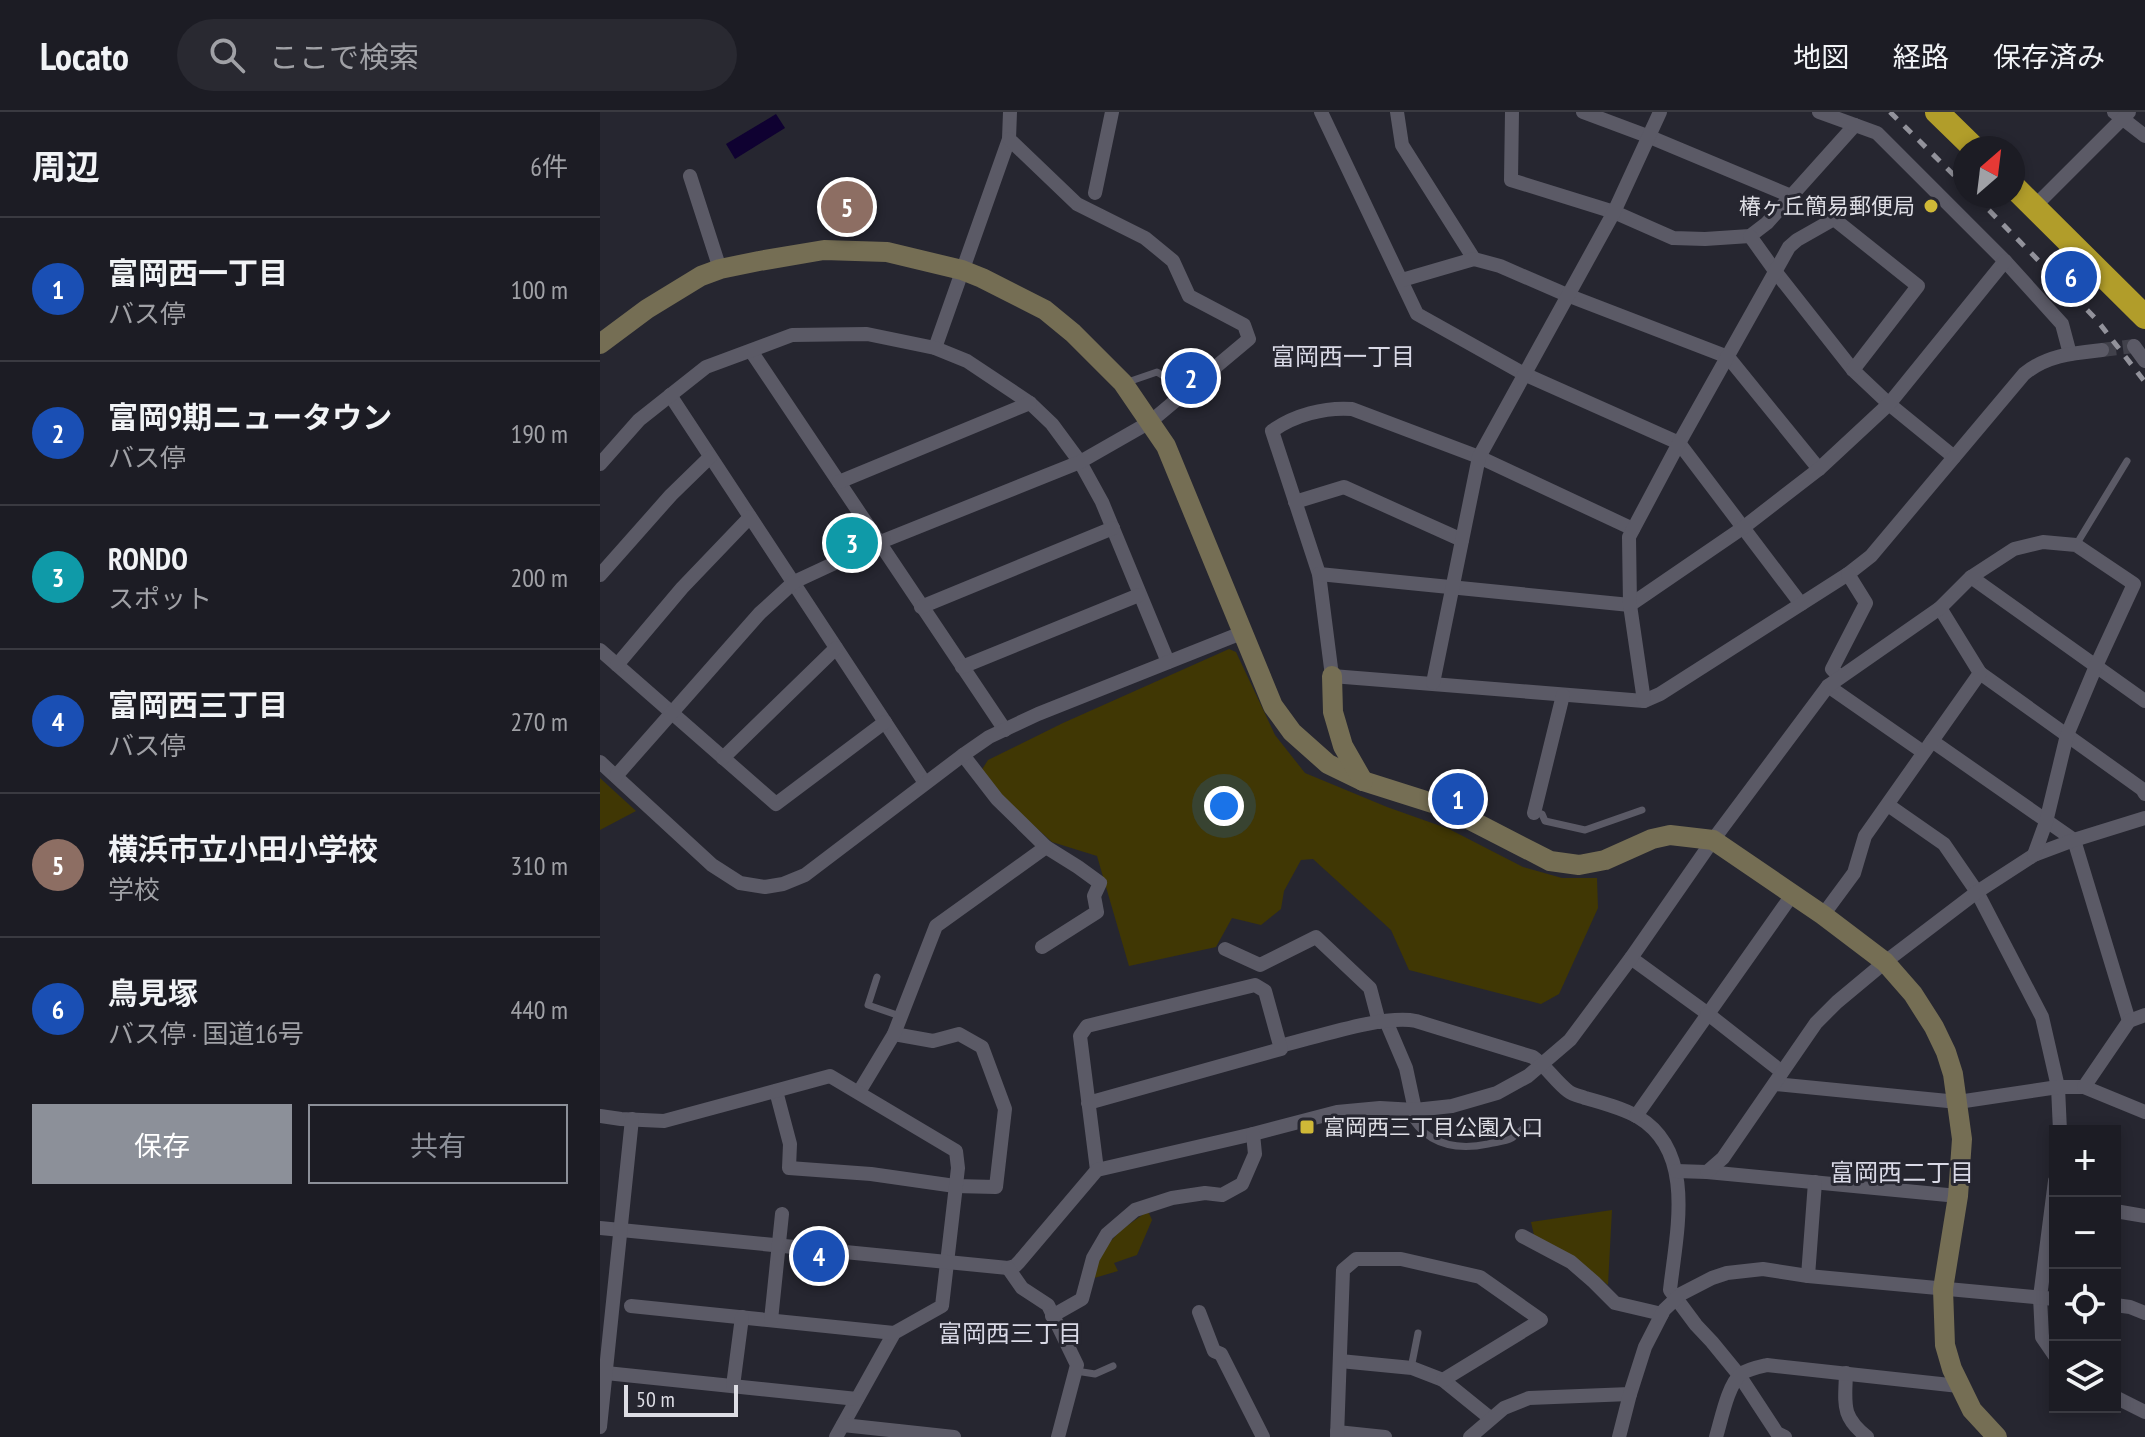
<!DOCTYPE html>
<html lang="ja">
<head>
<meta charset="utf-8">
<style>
  :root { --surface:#1c1c24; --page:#292931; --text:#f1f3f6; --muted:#a0a1a6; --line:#3a3a41; --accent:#8c9099 }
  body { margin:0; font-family:"PT Sans Narrow","Noto Sans JP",sans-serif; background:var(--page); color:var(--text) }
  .controls { position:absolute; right:24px; bottom:24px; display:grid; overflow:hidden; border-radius:0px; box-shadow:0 4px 12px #0003 }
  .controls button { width:72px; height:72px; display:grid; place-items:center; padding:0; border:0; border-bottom:2px solid var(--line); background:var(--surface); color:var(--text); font:40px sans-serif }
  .compass { position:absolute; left:1353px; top:24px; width:72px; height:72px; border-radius:50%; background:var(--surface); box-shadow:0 4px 12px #0003; rotate:28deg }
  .scale { position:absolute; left:24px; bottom:20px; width:114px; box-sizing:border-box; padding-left:8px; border:4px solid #dddde4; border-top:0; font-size:22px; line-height:28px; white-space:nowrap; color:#dddde4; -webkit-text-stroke:6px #262630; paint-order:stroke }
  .you { position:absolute; left:624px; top:694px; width:28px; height:28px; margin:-20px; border:6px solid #fff; border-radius:50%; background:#1a73e8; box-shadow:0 0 0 12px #1a73e833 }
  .badge { display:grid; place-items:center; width:52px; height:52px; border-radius:50%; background:var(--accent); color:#fff; font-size:26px; font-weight:700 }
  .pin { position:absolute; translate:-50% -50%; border:4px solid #fff; box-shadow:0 2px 8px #0006 }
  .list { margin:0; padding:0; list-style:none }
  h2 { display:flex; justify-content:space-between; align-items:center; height:104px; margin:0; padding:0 32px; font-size:34px }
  h2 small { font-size:26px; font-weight:400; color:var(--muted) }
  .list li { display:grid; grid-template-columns:52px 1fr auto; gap:24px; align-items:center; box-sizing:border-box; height:144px; padding:0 32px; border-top:2px solid var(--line) }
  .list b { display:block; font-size:30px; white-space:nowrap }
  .list p { margin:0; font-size:26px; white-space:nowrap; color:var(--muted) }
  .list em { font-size:26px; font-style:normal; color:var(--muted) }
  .actions { display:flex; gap:16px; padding:24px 32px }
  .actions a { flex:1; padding:18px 0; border:2px solid var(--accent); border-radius:0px; text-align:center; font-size:28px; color:var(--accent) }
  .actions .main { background:var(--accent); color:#fff }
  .icon { flex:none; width:44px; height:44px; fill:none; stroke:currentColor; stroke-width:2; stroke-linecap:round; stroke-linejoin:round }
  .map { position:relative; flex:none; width:1545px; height:1325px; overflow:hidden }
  header { display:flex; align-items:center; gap:48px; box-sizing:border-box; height:112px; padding:0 40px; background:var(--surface); border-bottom:2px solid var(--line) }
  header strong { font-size:38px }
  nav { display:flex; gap:44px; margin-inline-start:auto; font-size:28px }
  .search { width:560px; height:72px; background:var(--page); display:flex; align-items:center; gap:20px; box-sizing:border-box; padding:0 28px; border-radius:44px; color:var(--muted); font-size:30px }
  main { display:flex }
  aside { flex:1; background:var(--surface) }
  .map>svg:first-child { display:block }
</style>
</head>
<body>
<header>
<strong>Locato</strong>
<div class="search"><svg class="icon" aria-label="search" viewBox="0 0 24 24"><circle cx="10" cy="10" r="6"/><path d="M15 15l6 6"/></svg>ここで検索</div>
<nav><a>地図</a><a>経路</a><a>保存済み</a></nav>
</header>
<main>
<aside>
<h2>周辺<small>6件</small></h2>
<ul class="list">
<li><span class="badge" style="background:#1a4fb4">1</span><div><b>富岡西一丁目</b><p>バス停</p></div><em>100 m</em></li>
<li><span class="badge" style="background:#1a4fb4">2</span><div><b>富岡9期ニュータウン</b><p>バス停</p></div><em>190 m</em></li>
<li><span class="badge" style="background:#0f9aa8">3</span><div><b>RONDO</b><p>スポット</p></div><em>200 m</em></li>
<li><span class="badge" style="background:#1a4fb4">4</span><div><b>富岡西三丁目</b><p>バス停</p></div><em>270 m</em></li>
<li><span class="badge" style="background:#8d6e63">5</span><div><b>横浜市立小田小学校</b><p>学校</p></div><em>310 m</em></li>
<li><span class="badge" style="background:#1a4fb4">6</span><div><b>鳥見塚</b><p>バス停 · 国道16号</p></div><em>440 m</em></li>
</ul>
<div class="actions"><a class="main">保存</a><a>共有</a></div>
</aside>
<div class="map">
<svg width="1545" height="1325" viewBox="0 0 1545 1325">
  <rect width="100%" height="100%" fill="#262630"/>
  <g fill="#403704">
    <polygon points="258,412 269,428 238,442 231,431"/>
    <polygon points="629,537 636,540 675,623 705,661 787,695 849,717 923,755 962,766 997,766 998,796 959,882 941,892 809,858 791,818 713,747 701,748 684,779 681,797 661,813 632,806 616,835 529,854 497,744 452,730 392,676 381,659 388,648 463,611"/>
    <polygon points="0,666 36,699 0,718"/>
    <polygon points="1012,1098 1008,1173 978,1149 934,1123 931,1110"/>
    <polygon points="548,1099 552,1108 537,1143 514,1151 518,1159 491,1167 500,1141 521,1118"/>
  </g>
  <polygon fill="#0f0131" points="176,2 185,16 135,47 126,32"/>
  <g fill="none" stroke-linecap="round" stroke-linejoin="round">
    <polyline stroke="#41414b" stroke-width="14" stroke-dasharray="14 7" stroke-linecap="butt" points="1502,238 1534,234"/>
    <g stroke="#5b5a66" stroke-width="7">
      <polyline points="525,271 557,260 588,279"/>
      <polyline points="1476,433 1527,349"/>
      <polyline points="934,701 942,702 945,709 985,718 1042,698"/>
      <polyline points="277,865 268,893 300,904"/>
      <path d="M807,999C825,1032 854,1039 888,1032C896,1030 905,1030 912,1026C917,1022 922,1017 927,1014"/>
      <polyline points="811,1256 818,1221"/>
      <polyline points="476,1259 495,1262 513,1254"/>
    </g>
    <g stroke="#5b5a66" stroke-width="14">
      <polyline points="721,0 817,202 924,262 1079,331 1201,492"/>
      <polyline points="797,0 802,33 874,147"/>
      <polyline points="912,0 911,68 1014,100 1073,126 1105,127 1150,124 1167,111 1255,13"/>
      <polyline points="983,0 1050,25 1191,84"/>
      <polyline points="1219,0 1277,21 1405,149 1462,212 1470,242"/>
      <polyline points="1514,0 1545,24"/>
      <polyline points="90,64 120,157"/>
      <polyline points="495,81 512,0"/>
      <polyline points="1434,95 1529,0"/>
      <polyline points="1150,124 1175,159 1253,258 1289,292 1354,345"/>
      <polyline points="802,168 874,147 900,154 967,183 1128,245 1219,357"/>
      <polyline points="1534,234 1545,249"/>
      <polyline points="335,236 409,27 410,0"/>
      <polyline points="151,239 405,618"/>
      <polyline points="70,283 325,671"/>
      <polyline points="0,352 39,308 106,255 192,223 267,222 335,236 367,249 430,291 452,312 480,350 502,390 568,550"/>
      <polyline points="239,370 430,291"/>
      <polyline points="695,390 744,375 862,428"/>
      <path d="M1033,417L879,345L752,297C725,295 694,303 672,319L719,462L732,564L1044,589L1060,582L1248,462L1271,444L1424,262C1447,243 1474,241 1502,238"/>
      <polyline points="719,462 1030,493 1144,415 1219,357 1289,292 1405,149"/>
      <polyline points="0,463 71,383 110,345"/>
      <polyline points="1371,465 1545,589"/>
      <polyline points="321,495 513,416"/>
      <polyline points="0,538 176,692 285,610"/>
      <polyline points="17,553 82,476 150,405"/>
      <polyline points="362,555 539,483"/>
      <polyline points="1380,561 1542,677 1545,682"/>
      <polyline points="1240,565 1232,557 1266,491 1248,462"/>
      <polyline points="833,571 879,345 1014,100 1060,0"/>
      <polyline points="1228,574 1323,640"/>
      <polyline points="1044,589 1030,493 1029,425 1079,331 1189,135 1197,128 1234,107 1318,174 1253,258"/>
      <polyline points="1332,629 1474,728 1529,909"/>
      <polyline points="363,643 397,687 446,735 478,755 500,771 494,784 497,800 442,835"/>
      <polyline points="123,646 236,536"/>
      <polyline points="0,650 112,753 140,771 165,775 183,772 205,763 363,643 389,625 438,602 644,520"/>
      <polyline points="16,664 160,501 194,470 278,431 480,350 550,310 649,227 644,213 589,184 573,149 545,126 477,92 409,27"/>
      <polyline points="1288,693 1344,732 1377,780 1442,905 1458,975 1460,1019"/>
      <polyline points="934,701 963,583"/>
      <polyline points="1223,803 1254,761 1265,724 1380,561 1340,496"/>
      <polyline points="625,837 660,853 716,825 770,876 779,910"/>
      <polyline points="1031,846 1108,902 1182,960"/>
      <polyline points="786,909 806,956 815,998"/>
      <path d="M680,934C714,926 784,902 816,909L933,945C946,954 955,969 968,979C973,983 980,984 985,986C1003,991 1022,996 1038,1005C1097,1040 1076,1122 1070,1178L1096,1213L1112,1230L1139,1263L1177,1321L1185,1325"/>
      <polyline points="1175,972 1358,990 1458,975 1484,975 1545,1000"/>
      <polyline points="1484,975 1529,909 1545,903"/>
      <polyline points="176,979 190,1032 189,1056 271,1062 355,1074 396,1075 405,997 382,935 359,922 333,929 294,922"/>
      <polyline points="259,980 294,922 336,814 446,735"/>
      <polyline points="488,991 681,937 665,879 655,873 487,914 480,924 497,1058"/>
      <polyline points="0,1004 21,1007 64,1009 230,964 356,1039 358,1056 342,1194 294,1221 236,1325"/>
      <polyline points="1036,1004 1192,783"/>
      <polyline points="1076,1059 1107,1060 1358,1084"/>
      <polyline points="1107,1060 1123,1046 1216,911 1237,890 1285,850 1377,780 1434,743 1474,728 1545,706"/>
      <polyline points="1455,1069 1440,1185 1442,1225 1455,1244"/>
      <polyline points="1515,1099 1545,1104"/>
      <polyline points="0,1116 408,1156 415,1154 419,1150 497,1058 653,1022 737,1000 780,996 815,998 852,994 897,981 928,964 970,928 1031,846 1113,728 1228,574 1340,496 1371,465 1414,437 1443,430 1476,433 1534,472 1496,554 1467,623 1446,710 1434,743"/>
      <polyline points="922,1124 971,1150 994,1170 1015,1191 1062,1202"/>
      <polyline points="408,1156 422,1176 448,1193 477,1253 458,1325"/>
      <polyline points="1208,1164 1215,1070"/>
      <polyline points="1515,1193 1530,1195 1545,1201"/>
      <polyline points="31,1194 294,1221"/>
      <polyline points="599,1200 614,1239 621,1242 663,1325"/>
      <polyline points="452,1204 482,1187 493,1146 507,1122 535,1098 572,1086 605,1081 622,1083 642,1072 655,1042 653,1022"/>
      <polyline points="171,1208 182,1102"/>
      <polyline points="740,1249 812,1256 843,1268 890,1306"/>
      <polyline points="6,1261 257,1287"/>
      <path d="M1246,1261C1245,1293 1241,1304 1267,1325"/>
      <polyline points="133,1274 142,1205"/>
      <polyline points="1515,1285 1545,1300"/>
      <polyline points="243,1313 354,1325"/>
      <polyline points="0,1315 32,1007"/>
      <polyline points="737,1320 785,1325"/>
      <polyline points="737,1325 743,1158 756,1147 801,1147 880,1165 941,1208 843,1268"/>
      <polyline points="870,1325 904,1296 929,1286 1030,1282 1045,1235 1064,1198 1081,1182 1112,1166 1127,1161 1163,1157 1208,1164 1455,1187"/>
      <polyline points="1019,1325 1030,1282"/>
      <path d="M1116,1325C1121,1309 1128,1272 1141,1262C1148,1257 1158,1255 1167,1253L1359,1274"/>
    </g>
    <g stroke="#756e54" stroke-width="20">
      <polyline points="0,232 47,197 101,164 120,157 159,149 224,138 287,140 362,158 382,166 445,198 473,221 523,271 566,334 673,594 692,620 728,652 763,669 845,695 950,749 979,753 1005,748 1052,727 1070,723 1113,728 1223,803 1285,850 1313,882 1334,915 1346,940 1353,962 1362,1027 1358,1084 1343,1177 1345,1233 1352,1257 1372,1298 1397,1325"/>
      <polyline points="732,564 733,600 743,634 763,669"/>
    </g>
    <g stroke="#b19d2a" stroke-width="24">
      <polyline points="1337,0 1374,36"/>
      <polyline points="1413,74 1545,205"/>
    </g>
    <g stroke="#92929b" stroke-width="5" stroke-dasharray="10 10" stroke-linecap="butt">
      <polyline points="1290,0 1365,74"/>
      <polyline points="1375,84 1496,207 1545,270"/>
    </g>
  </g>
  <g fill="#cfb837" stroke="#262630" stroke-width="3">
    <circle cx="1331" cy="94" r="8"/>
    <rect x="699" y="1007" width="16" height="16" rx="4"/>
  </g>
  <g text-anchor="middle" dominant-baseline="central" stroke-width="6" stroke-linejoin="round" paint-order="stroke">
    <g font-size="22" fill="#dddde4" stroke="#262630" text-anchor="end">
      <text x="1315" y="94">椿ヶ丘簡易郵便局</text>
      <text x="723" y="1015" text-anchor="start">富岡西三丁目公園入口</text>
    </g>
    <g font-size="24" fill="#d9d9e6" stroke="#262630">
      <text x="743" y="244">富岡西一丁目</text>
      <text x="1302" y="1060">富岡西二丁目</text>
      <text x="410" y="1221">富岡西三丁目</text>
    </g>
  </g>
</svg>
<div class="controls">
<button>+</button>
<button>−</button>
<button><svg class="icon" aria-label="locate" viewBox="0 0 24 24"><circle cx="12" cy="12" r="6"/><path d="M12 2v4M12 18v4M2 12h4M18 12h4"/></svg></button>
<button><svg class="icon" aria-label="layers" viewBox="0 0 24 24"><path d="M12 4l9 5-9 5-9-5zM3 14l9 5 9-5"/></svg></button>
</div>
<svg class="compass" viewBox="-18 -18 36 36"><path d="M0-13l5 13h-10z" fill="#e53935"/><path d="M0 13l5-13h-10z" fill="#a0a1a6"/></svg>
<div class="scale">50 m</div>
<div class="you"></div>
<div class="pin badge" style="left:858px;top:687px;background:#1a4fb4">1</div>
<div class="pin badge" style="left:591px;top:266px;background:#1a4fb4">2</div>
<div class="pin badge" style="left:252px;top:431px;background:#0f9aa8">3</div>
<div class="pin badge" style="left:219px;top:1144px;background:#1a4fb4">4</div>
<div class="pin badge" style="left:247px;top:95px;background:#8d6e63">5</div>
<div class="pin badge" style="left:1471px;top:165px;background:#1a4fb4">6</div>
</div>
</main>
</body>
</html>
